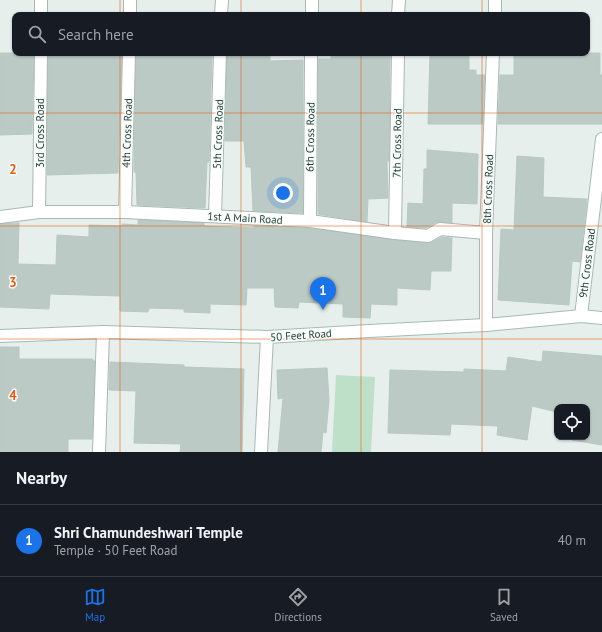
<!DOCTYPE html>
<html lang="en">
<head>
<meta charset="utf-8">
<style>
  :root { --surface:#171b24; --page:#242831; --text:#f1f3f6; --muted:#9ea1a6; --line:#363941; --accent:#1a73e8 }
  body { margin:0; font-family:"PT Sans",sans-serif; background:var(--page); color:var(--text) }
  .controls { position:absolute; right:12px; bottom:12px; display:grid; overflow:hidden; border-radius:8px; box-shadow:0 1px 3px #0004 }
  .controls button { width:36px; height:36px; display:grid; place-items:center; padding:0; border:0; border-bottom:1px solid var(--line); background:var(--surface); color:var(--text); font:20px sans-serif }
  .you { position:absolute; left:283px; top:193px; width:14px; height:14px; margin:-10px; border:3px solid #fff; border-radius:50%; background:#1a73e8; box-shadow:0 0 0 6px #1a73e833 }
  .badge { display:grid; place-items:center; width:26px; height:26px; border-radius:50%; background:var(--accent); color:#fff; font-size:13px; font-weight:700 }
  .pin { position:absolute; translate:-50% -33px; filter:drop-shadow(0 1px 2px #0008) }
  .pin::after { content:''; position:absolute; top:21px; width:14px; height:12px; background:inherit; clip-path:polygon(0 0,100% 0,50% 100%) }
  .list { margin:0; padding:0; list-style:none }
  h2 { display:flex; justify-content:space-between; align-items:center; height:52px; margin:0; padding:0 16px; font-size:17px }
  h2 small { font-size:13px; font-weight:400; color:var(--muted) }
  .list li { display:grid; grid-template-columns:26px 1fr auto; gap:12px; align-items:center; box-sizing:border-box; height:72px; padding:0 16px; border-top:1px solid var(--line) }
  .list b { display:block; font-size:15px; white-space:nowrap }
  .list p { margin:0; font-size:13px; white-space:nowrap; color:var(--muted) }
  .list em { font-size:13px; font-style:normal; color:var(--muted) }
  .icon { flex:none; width:22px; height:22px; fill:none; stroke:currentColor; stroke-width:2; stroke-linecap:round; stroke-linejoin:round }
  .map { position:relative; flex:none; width:602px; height:452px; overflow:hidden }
  .search { position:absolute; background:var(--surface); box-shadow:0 1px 3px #0004; left:12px; right:12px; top:12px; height:44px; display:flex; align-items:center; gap:10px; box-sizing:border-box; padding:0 14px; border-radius:8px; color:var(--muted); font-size:15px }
  .sheet { height:124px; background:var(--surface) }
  nav { display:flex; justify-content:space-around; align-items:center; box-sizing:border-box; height:56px; border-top:1px solid var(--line); background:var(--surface); font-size:11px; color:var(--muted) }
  nav a { display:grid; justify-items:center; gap:2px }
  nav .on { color:var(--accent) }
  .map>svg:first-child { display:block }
</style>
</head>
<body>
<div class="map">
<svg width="602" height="452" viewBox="0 0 602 452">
  <rect width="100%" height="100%" fill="#e6efeb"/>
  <polygon fill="#bfe0c8" points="336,375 375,377 371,452 332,452"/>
  <g fill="#bbcac4" stroke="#b8c9c2">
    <polygon points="0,53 34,53 32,134 0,135"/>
    <polygon points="48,53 122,53 118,173 47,175"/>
    <polygon points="136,53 212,53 209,162 207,162 205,208 137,205 136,172 134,172"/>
    <polygon points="227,53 270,53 270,61 303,60 303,213 253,211 251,167 246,167 244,141 225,141"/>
    <polygon points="331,53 390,53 389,161 387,161 388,198 368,199 367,222 318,214 318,59 331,59"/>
    <polygon points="430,53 469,53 469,70 476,70 476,75 485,75 483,124 428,124"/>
    <polygon points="514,53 600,53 600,75 602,75 602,124 498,124 500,75 514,75"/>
    <polygon points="427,150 478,154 477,204 452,203 452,223 441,222 437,222 426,228 407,227 408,203 423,204 424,169 427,169"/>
    <polygon points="517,156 544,158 543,197 587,199 580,262 572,261 569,305 498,300 501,229 514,230"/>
    <polygon points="138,220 204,223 204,226 254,228 254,226 309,228 394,240 427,243 432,242 442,237 452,238 451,271 431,271 430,290 397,288 397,305 371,304 370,318 343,317 343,304 299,302 298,308 275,307 274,288 247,288 246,305 210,304 210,313 184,312 184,309 149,308 148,312 120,311 120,296 50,294 49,309 0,307 0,224 19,223 18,264 56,265 57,235 89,237 89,225 122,226 122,224 138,225"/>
    <polygon points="0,347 19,347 19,359 93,359 93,361 95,361 92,439 68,439 68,452 0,452"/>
    <polygon points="543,351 602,356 602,445 572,440 572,437 587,437 587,407 557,407 557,412 532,406 527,440 497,435 498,426 451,424 450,435 388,433 390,370 464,372 464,369 506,371 508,357 542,362"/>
    <polygon points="110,362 184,365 184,367 244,369 242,452 180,452 181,444 134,443 136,391 109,390"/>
    <polygon points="327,368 329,400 326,433 323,432 321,452 278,452 283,398 278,399 277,370"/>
  </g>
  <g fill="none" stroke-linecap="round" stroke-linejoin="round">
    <g stroke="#a8b8b2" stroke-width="14">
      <g id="street">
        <polyline points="41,15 41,0"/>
        <polyline points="130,15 130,0"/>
        <polyline points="221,15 222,0"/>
        <polyline points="312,15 312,0"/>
        <polyline points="398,15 399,0"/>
        <polyline points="495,15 495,0"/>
        <polyline points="39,212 41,53"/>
        <polyline points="125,212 129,53"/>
        <polyline points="215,216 220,53"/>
        <polyline points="0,217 39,212 125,212 310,221 395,233 428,236 440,229 486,233"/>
        <polyline points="310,221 311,53"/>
        <polyline points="395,233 398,53"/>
        <polyline points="486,325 486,233 493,53"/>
        <polyline points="99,452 103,332"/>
        <polyline points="261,452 267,337"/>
      </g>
    </g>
    <g stroke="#a4bbb3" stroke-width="14">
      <g id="secondary">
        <polyline points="581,316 602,139"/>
        <polyline points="0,336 103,332 267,337 369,331 486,325 581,316 602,318"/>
      </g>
    </g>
    <use href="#street" stroke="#fff" stroke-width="12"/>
    <use href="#secondary" stroke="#fff" stroke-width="12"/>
  </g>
  <path fill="none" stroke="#e8590c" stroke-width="1" stroke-opacity="0.55" d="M120,0V15M241,0V15M361,0V15M482,0V15M120,53V452M241,53V452M361,53V452M482,53V452M0,113H602M0,226H602M0,339H602"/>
  <g text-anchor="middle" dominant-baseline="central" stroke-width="3" stroke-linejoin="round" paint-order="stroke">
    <g font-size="11" fill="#24423a" stroke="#f7fbf9">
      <text transform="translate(40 133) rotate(-90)">3rd Cross Road</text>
      <text transform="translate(127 133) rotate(-88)">4th Cross Road</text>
      <text transform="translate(218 134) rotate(-88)">5th Cross Road</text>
      <text transform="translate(310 137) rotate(-89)">6th Cross Road</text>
      <text transform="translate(397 143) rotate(-89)">7th Cross Road</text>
      <text transform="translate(488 189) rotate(-88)">8th Cross Road</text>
      <text transform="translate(245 218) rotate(3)">1st A Main Road</text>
      <text transform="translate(587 263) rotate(-83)">9th Cross Road</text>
      <text transform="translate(301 335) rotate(-4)">50 Feet Road</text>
    </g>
  </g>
  <g font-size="13" text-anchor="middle" font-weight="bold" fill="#e8590c" stroke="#f7fbf9" stroke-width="3" stroke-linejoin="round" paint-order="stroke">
    <text x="13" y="174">2</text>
    <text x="13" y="287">3</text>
    <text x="13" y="400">4</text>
  </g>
</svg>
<div class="controls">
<button><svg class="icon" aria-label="locate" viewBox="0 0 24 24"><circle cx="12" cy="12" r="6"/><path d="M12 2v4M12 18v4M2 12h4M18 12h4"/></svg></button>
</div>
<div class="you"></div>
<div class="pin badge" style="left:323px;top:310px">1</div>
<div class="search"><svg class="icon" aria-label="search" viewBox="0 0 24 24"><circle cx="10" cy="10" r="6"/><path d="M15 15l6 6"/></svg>Search here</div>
</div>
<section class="sheet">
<h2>Nearby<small></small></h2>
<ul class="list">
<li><span class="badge">1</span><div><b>Shri Chamundeshwari Temple</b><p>Temple · 50 Feet Road</p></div><em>40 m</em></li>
</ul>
</section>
<nav>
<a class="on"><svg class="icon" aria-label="map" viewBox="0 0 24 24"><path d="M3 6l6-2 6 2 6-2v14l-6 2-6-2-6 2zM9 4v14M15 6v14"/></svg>Map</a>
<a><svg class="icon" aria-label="directions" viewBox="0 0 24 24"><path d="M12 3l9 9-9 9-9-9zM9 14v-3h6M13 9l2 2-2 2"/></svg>Directions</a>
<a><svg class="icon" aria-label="saved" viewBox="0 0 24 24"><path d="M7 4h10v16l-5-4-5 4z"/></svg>Saved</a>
</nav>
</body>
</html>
